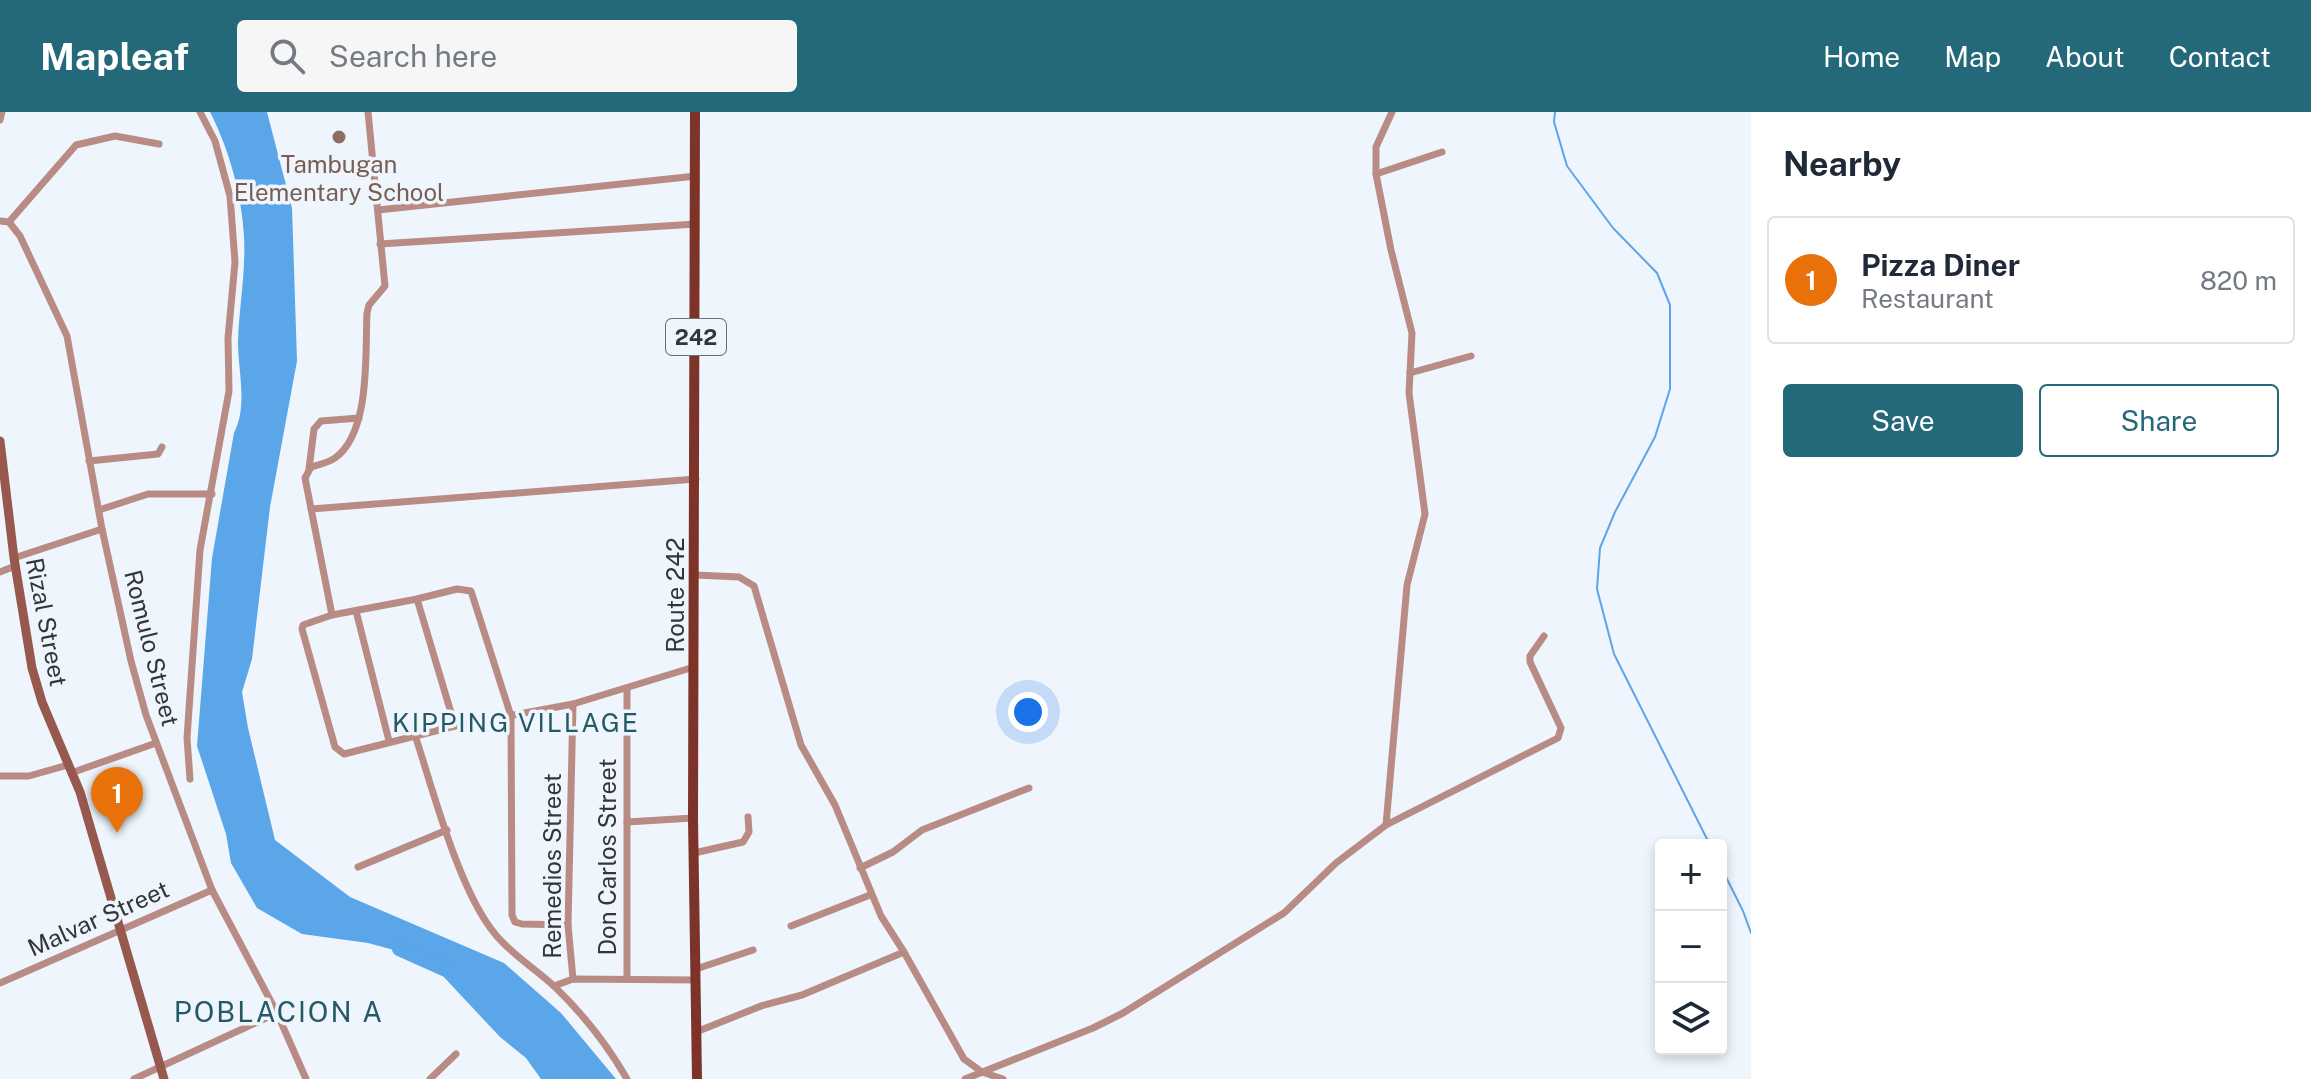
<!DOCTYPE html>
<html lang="en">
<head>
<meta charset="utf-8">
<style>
  :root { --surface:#fff; --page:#f6f6f7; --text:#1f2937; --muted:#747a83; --line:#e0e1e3; --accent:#246979 }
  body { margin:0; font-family:"Public Sans",sans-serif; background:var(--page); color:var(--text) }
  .controls { position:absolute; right:24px; bottom:24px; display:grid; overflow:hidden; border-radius:8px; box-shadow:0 4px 12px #0003 }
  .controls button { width:72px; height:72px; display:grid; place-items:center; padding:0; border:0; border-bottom:2px solid var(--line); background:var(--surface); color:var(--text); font:40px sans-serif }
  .you { position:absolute; left:1028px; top:600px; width:28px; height:28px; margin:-20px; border:6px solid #fff; border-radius:50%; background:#1a73e8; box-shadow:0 0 0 12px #1a73e833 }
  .badge { display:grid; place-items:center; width:52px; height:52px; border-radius:50%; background:var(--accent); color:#fff; font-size:26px; font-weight:700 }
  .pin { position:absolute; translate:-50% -66px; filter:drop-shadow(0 2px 4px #0008) }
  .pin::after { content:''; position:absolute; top:42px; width:28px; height:24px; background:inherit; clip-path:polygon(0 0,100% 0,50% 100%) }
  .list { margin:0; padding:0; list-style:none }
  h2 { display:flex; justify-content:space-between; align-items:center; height:104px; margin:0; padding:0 32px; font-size:34px }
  h2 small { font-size:26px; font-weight:400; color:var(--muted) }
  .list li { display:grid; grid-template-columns:52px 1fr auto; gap:24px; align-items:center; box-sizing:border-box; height:128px; margin:0 16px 16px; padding:0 16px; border:2px solid var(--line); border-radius:8px }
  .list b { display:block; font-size:30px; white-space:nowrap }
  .list p { margin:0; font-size:26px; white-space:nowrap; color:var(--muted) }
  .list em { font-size:26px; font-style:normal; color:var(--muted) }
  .actions { display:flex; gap:16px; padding:24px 32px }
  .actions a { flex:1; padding:18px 0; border:2px solid var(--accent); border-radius:8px; text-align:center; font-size:28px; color:var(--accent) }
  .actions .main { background:var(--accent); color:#fff }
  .icon { flex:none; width:44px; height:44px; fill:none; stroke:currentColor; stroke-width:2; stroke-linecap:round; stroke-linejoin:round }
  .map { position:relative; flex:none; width:1751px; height:967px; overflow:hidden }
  header { display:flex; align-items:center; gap:48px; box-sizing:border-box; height:112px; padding:0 40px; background:var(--accent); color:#fff }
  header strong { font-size:38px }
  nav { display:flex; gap:44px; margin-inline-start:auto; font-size:28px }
  .search { width:560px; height:72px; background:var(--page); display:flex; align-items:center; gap:20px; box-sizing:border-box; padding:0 28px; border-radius:8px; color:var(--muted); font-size:30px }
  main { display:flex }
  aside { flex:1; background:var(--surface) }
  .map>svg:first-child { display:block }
</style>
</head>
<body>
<header>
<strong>Mapleaf</strong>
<div class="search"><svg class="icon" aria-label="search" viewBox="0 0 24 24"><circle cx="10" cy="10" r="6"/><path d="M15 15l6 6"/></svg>Search here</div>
<nav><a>Home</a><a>Map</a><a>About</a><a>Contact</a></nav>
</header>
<main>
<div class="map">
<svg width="1751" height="967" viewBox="0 0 1751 967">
  <rect width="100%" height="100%" fill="#eff5fc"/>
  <path fill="#5aa6e9" d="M210,0H267L292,96L297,249L270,395L252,547L242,580L248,616L275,728L350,785L504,851L561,901L616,967H541L526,946L500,925L427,847L368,831L302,822L257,796L231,751L226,722L197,634L212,446L234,321C248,294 238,259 238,230C239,195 246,160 244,125C242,83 229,37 210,0Z"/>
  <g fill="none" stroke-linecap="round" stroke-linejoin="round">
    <g stroke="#5aa6e9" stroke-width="2">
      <polyline points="1555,0 1554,10 1567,54 1613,116 1657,161 1670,193 1670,277 1655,325 1615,400 1600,436 1597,477 1614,542 1710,733"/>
      <polyline points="1721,755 1743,799 1751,821"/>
    </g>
    <polyline stroke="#5aa6e9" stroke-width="14" points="399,837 446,858"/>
    <g stroke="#b88c84" stroke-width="7">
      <polyline points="0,8 2,0"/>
      <polyline points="1376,62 1442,40"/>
      <polyline points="378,98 696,64"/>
      <polyline points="0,109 9,110 20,124 67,224 102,417 131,549 146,603 212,778 277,901 306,967"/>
      <polyline points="9,110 76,33 115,24 159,32"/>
      <polyline points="380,132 696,112"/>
      <polyline points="1410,261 1471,244"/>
      <polyline points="89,349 158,342 162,335"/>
      <polyline points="309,357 314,317 321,309 359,306"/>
      <polyline points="311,397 696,367"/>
      <polyline points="99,398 148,382 212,382"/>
      <polyline points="14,446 102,417"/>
      <polyline points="0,460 15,454"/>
      <polyline points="695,463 739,465 754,474 801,633 835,693 881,804 904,840 964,947 982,960 1003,967"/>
      <polyline points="417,487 455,614"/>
      <polyline points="356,499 389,629"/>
      <path d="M332,503L305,366L311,355C320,352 328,351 335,346C371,320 365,241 367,201L369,193L385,174L368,0"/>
      <polyline points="627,576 627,866"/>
      <polyline points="573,592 568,813 573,867"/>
      <path d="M415,623C433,678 459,779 495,822C512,843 536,857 555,875C583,902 608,934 627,967"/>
      <polyline points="71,661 156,631"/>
      <polyline points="0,664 29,664 68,653"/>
      <polyline points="190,667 187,626 200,438 229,279 228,226 235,150 230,84 215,29 200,0"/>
      <polyline points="627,710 693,706"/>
      <polyline points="1386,713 1407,473 1425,402 1409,281 1412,221 1391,138 1376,62 1376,35 1392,0"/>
      <polyline points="694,741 743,730 749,720 748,705"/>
      <polyline points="358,755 447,718"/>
      <polyline points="860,756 893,740 922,718 1029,676"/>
      <polyline points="568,813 522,812 515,810 512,803 511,604 471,479 457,477 417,487 332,503 303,513 302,517 335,635 344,642 455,614 573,592 694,555"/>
      <polyline points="791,814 870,783"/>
      <polyline points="696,857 753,838"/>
      <polyline points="0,871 212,778"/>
      <polyline points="554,874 573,867 696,868"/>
      <polyline points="696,920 761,894 802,883 904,840"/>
      <polyline points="134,967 277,901"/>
      <polyline points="430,967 456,942"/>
      <polyline points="965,967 1093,916 1123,901 1284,801 1336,751 1386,713 1558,626 1561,616 1530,550 1530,544 1544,524"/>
    </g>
    <polyline stroke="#97594e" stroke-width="9" points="0,329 14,446 32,556 42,590 80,680 164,967"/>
    <polyline stroke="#7d3328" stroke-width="10" points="695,0 693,706 697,967"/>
  </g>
  <circle fill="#8d6e63" stroke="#eff5fc" stroke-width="3" cx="339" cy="25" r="8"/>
  <g text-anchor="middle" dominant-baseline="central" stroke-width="7" stroke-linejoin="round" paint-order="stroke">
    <rect fill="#eff5fc" stroke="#6b6f73" stroke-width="2" x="666" y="207" width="60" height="36" rx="6"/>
    <g font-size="22" font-weight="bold" fill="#333638">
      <text x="696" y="225">242</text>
    </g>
    <g font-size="24" fill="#785e54" stroke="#eff5fc">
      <text x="339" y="52">Tambugan<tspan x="339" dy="28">Elementary School</tspan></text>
    </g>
    <g font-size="24" fill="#333638" stroke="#eff5fc">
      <text transform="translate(675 483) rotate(-90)">Route 242</text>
      <text transform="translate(47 510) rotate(79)">Rizal Street</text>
      <text transform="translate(152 536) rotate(76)">Romulo Street</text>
      <text transform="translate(607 745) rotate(-90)">Don Carlos Street</text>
      <text transform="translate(552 754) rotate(-90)">Remedios Street</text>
      <text transform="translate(98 806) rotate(-24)">Malvar Street</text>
    </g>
    <g font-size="26" letter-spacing="2" fill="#245966" stroke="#eff5fc">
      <text x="516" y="610">KIPPING VILLAGE</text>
    </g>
    <g font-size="28" letter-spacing="2" fill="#245966" stroke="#eff5fc">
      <text x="279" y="899">POBLACION A</text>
    </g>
  </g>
</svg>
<div class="controls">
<button>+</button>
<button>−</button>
<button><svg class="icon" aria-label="layers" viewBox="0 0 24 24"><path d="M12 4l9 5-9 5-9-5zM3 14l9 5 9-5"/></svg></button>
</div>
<div class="you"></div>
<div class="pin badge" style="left:117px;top:721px;background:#e8710a">1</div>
</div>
<aside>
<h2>Nearby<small></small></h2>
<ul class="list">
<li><span class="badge" style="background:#e8710a">1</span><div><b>Pizza Diner</b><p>Restaurant</p></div><em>820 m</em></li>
</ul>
<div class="actions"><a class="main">Save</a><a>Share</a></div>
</aside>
</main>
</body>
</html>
